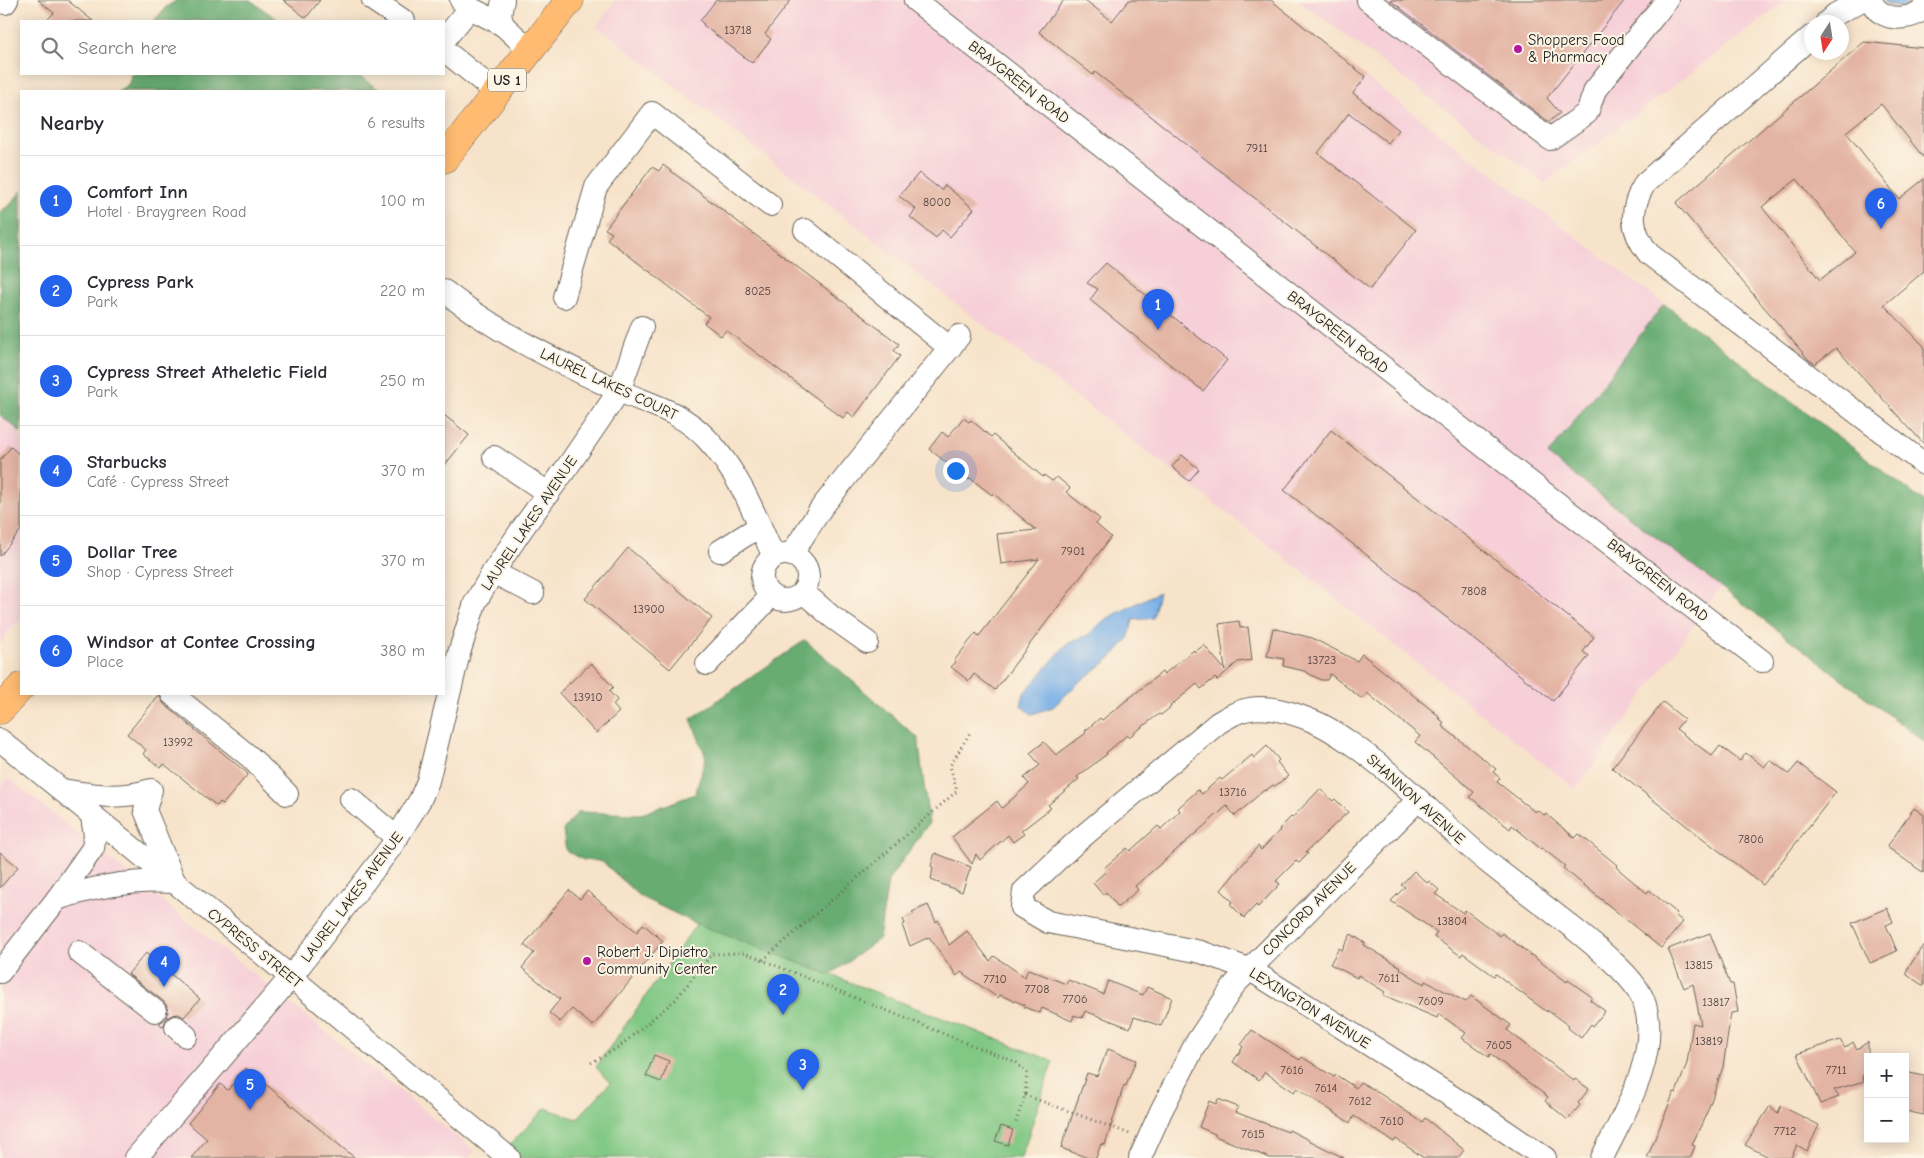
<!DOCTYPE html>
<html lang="en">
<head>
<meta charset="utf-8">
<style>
  :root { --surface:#fff; --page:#f2f2f3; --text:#2b2b33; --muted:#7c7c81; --line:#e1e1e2; --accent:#2563eb }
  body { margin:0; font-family:"Comic Neue",sans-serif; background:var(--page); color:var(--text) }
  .controls { position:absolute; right:15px; bottom:15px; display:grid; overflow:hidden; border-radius:0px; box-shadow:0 2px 12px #0003 }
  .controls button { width:45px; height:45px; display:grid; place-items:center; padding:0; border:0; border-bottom:1px solid var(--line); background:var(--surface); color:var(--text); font:25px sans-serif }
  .compass { position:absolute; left:1804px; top:15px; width:45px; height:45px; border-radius:50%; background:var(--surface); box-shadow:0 2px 12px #0003; rotate:192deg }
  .you { position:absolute; left:955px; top:470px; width:18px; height:18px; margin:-12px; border:4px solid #fff; border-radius:50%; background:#1a73e8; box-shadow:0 0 0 8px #1a73e833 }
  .badge { display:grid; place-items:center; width:32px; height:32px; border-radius:50%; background:var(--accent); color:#fff; font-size:16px; font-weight:700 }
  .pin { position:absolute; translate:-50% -41px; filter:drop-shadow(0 1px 2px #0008) }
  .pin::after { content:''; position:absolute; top:26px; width:18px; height:15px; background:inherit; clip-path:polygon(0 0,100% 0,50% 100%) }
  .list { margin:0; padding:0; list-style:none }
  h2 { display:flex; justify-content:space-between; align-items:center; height:65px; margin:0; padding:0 20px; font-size:21px }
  h2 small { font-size:16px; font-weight:400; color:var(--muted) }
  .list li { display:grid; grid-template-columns:32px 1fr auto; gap:15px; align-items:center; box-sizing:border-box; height:90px; padding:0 20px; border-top:1px solid var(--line) }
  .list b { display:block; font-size:19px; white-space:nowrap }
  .list p { margin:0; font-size:16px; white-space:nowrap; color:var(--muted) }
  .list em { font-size:16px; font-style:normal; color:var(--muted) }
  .icon { flex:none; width:28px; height:28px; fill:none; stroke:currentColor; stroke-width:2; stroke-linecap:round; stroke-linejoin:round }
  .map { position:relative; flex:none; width:1924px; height:1158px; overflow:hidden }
  .search { position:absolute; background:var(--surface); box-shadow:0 2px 12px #0003; left:20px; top:20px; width:425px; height:55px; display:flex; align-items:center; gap:12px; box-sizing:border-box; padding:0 18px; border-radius:0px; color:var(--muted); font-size:19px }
  .panel { position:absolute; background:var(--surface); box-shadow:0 2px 12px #0003; left:20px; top:90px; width:425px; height:605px; border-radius:0px }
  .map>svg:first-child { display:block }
</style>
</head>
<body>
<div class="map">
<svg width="1924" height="1158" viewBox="0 0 1924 1158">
  <rect width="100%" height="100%" fill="#fcf5e5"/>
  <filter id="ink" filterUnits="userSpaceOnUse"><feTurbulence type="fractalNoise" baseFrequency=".02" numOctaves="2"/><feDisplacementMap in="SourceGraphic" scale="10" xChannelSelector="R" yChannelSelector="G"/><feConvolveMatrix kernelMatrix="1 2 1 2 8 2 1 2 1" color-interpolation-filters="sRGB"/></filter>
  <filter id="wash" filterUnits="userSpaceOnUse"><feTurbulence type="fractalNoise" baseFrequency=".0096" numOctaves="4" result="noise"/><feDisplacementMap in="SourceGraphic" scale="20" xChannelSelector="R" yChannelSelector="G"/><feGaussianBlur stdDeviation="1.12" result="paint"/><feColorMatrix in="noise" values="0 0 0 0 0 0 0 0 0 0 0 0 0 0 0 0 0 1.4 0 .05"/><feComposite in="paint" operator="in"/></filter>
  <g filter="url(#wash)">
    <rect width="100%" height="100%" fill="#f7e3ca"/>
    <g fill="#f6cfd8">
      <polygon points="616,0 1264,0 1664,304 1548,455 1721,587 1576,789 1276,551 597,26"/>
      <polygon points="1298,0 1787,0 1545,183"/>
      <polygon points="0,415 21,432 21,618 0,642"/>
      <polygon points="8,778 475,1151 469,1158 0,1158 0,788"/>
    </g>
    <polygon fill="#81c884" stroke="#4e7250" points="697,923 1053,1061 1021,1158 509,1158 503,1152 545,1108 577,1119 610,1083 596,1067"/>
    <g fill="#68ac72" stroke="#426447">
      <polygon points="177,0 250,0 280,21 154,21 166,7"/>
      <polygon points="131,74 356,74 381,91 118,91 129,84"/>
      <polygon points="21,191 21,432 0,415 0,212 11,204"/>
      <polygon points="1664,304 1924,502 1924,742 1548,455"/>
      <polygon points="805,640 918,738 929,823 888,881 879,939 830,975 697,924 639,896 602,861 584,860 566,851 563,830 578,812 641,814 695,794 706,757 691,719"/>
    </g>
    <g fill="#78afe7" stroke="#4a6682">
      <polygon points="1884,0 1916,0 1902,7 1885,3"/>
      <polygon points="1159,592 1153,618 1133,620 1128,639 1112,657 1078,683 1053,707 1032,714 1021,706 1024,693 1067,644 1088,635 1106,619"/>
    </g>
    <g id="blocks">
      <g fill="#e3b3a3" fill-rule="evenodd">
        <polygon points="38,0 67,0 93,21 46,21 54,13"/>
        <polygon points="283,0 320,0 306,18"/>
        <polygon points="716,0 791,0 765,34 771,39 752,63 703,25 704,24 700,21"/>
        <polygon points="1064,0 1085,0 1112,21 1129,0 1271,0 1366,77 1353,93 1399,130 1388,143 1349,113 1318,153 1416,230 1370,289 1095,72 1093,75 1039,32"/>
        <polygon points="1390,0 1625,0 1547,98 1560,113 1549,122"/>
        <path d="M1864,42L1924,48V158L1881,104L1846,132L1899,199L1924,179V271L1884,305L1924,346V444L1836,348L1815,364L1808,359L1676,203ZM1797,179L1855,252L1820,280L1762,207Z"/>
        <polygon points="663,165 899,344 894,351 900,356 854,417 848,412 843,418 726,330 721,336 704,323 709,317 607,239 612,233 605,229 652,167 659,171"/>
        <polygon points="919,173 941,190 945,185 974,209 950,237 942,230 936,238 910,217 916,209 899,196"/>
        <polygon points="1106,263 1227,360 1203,391 1090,300 1098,289 1087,283"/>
        <polygon points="444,415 469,435 444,466"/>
        <polygon points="963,418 969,422 971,420 991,437 993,435 1043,477 1044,475 1052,481 1057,477 1070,488 1066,492 1100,519 1096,524 1111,537 995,690 974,674 969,681 951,667 956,662 954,661 976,633 979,636 1039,559 1001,564 997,534 1036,530 993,493 992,495 970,478 969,480 929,449 942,432 948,437"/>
        <polygon points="1331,430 1594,637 1583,652 1589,656 1553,701 1284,490"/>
        <polygon points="11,447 21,456 21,530 0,556 0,460"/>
        <polygon points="1182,455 1199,469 1189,481 1172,467"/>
        <polygon points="628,548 712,618 670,669 585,599"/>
        <polygon points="1239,621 1240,628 1248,627 1252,660 1238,662 1217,680 1215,678 1201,689 1197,684 1170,706 1171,707 1161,715 1159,714 1129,737 1127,735 1106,753 1107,754 1077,777 1079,779 1048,805 1051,808 1021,831 1024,834 1013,842 1008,835 980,860 976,854 972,864 952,837 997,801 1002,808 1029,784 1024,778 1040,765 1030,753 1044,742 1056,755 1086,733 1085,731 1100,718 1102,720 1162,672 1164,674 1194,650 1195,652 1204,645 1225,670 1219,624"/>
        <polygon points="1273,628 1312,638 1357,661 1362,654 1439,716 1438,717 1444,723 1442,726 1496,769 1493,772 1500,778 1497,782 1535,812 1537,810 1544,815 1546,814 1575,838 1579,834 1617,865 1616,867 1624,874 1647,893 1649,890 1677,913 1675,915 1683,922 1661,948 1563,868 1565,866 1542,848 1541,849 1512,825 1510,829 1470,797 1474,792 1415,742 1420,736 1367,693 1362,699 1330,674 1327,680 1321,680 1304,671 1283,666 1284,659 1267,656"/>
        <polygon points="591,663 613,687 609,691 617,700 613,705 619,712 596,733 559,693"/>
        <polygon points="159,695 164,704 248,774 223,804 220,802 217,806 164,764 161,768 143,754 146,750 127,734"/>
        <polygon points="1663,702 1684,719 1676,729 1712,756 1720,746 1740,761 1746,753 1764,767 1770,760 1789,774 1798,763 1836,792 1763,885 1612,768"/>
        <polygon points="1267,746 1279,760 1277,762 1288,776 1275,786 1273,785 1265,791 1264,790 1235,816 1227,806 1135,886 1138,890 1118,907 1106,892 1103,895 1093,883 1106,871 1104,868 1127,848 1130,851 1158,826 1161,829 1180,811 1178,808 1198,790 1202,794 1220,778 1222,780 1252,755 1254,758"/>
        <polygon points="1320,789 1333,801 1335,799 1348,812 1306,852 1308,854 1299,863 1296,861 1276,881 1280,884 1258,907 1256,905 1244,918 1230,904 1233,902 1221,890 1258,846 1261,850 1280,830 1279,829 1291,817 1292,818"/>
        <polygon points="1914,808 1924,815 1924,873 1887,847"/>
        <polygon points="0,852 18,867 0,888"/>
        <polygon points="935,853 971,867 962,892 931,880 933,867 931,866"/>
        <polygon points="1414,871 1427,883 1429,881 1439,890 1435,894 1463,913 1465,910 1500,936 1502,933 1567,982 1568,980 1592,997 1590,1000 1605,1011 1593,1026 1591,1024 1581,1038 1568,1028 1569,1026 1547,1010 1547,1012 1496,974 1494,976 1463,953 1461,956 1434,937 1437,932 1391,901 1405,887 1401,885"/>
        <polygon points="569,890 580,899 587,891 637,932 643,924 663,941 593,1026 572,1009 560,1022 549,1013 560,999 522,968 534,953 524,945"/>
        <polygon points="928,905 936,922 938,920 949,945 967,931 990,961 994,956 1025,977 1028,969 1066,984 1068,980 1103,994 1108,981 1143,995 1147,987 1172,998 1161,1026 1134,1017 1130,1028 1085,1011 1082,1018 1074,1015 1072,1021 1042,1008 1040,1013 1024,1007 1025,1005 1000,995 998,998 961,972 957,976 929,937 910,946 902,925 905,924 903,919 914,914 912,912"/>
        <polygon points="1887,908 1893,922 1886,925 1897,951 1870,963 1852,923"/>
        <polygon points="1710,933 1730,984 1733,984 1738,1012 1731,1013 1723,1067 1708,1110 1692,1145 1695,1146 1690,1158 1647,1158 1674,1092 1676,1093 1687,1063 1693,1023 1701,1025 1693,984 1684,988 1668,949"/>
        <polygon points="1351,934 1365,943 1364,945 1401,967 1400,969 1424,984 1425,981 1466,1002 1471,996 1511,1025 1507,1030 1574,1081 1575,1079 1589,1089 1578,1103 1580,1105 1568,1120 1545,1101 1548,1097 1490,1054 1489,1057 1462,1038 1466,1033 1439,1014 1437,1018 1383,995 1385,992 1358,975 1357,978 1330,964 1339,948 1342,950"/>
        <polygon points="1924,944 1924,986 1907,975 1907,970"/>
        <polygon points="146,953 200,999 184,1017 178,1014 172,1015 167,1018 163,1027 159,1023 166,1019 168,1012 167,1006 163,1001 128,974"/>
        <polygon points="1252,1030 1288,1053 1300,1060 1302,1057 1334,1077 1336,1075 1356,1088 1360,1082 1373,1089 1422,1122 1425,1118 1464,1150 1458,1158 1424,1158 1396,1139 1394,1142 1354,1116 1350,1123 1297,1088 1294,1092 1265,1072 1259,1080 1233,1062 1243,1047 1241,1045"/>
        <polygon points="1840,1040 1845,1048 1853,1042 1857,1049 1868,1042 1868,1074 1862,1076 1864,1081 1834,1090 1839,1097 1820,1104 1797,1054"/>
        <polygon points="1108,1049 1136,1060 1126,1086 1124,1085 1105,1145 1101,1144 1096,1158 1088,1158 1061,1148 1087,1073 1097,1076"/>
        <polygon points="654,1055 669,1061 661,1082 646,1076"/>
        <polygon points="246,1068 355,1158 191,1158 207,1139 188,1123 220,1084 228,1090"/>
        <polygon points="1905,1072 1924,1076 1924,1115 1905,1111"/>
        <polygon points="1218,1099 1238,1107 1235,1112 1288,1132 1289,1130 1344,1158 1270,1158 1215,1136 1215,1134 1199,1127 1209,1101 1216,1104"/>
        <polygon points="1770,1106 1778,1113 1781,1106 1819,1125 1807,1151 1797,1145 1791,1158 1771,1158 1745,1145"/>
        <polygon points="1001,1126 1013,1130 1008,1145 995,1141"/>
      </g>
    </g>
  </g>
  <g filter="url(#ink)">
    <use href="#blocks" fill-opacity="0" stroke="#696259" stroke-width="1"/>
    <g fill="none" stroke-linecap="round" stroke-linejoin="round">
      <g stroke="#696259" stroke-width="24">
        <g id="minor">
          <polyline points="373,0 404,21"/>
          <polyline points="461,0 470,8 503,25"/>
          <polyline points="503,0 500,15 503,25 530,50"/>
          <polyline points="915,0 1504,462 1762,661"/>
          <polyline points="1368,0 1550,139 1587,113 1595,90 1667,0"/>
          <path d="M1870,0C1873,4 1876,10 1880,12C1892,21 1915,19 1924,7"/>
          <polyline points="5,3 7,0"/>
          <polyline points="1827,22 1836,14 1862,0"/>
          <path d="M1812,36L1645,183C1629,210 1630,230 1649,254L1924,464"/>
          <polyline points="444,40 470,8"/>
          <polyline points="444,50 497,93"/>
          <polyline points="805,230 950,348"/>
          <path d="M444,291C496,332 555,360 615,389C649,405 680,410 707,439C739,473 755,515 774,557"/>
          <polyline points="564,297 596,187 652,113 770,205"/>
          <polyline points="494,457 548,493"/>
          <polyline points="720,551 760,526"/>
          <circle cx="785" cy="577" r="23"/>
          <polyline points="791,555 822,507 959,336"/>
          <polyline points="493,572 533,593"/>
          <polyline points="803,592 832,617 867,642"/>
          <polyline points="707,664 771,596"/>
          <polyline points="172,694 250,757 287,794"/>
          <polyline points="0,740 291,977 509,1158"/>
          <path d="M61,790C96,795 117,800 151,790L145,810L174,881"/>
          <polyline points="351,799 397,838"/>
          <path d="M92,817L95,835L93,848L57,899C96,886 133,879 175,882"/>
          <polyline points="79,952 155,1011"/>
          <polyline points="0,972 57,899"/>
          <polyline points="176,1027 186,1036"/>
          <polyline points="136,1158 291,977 391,847 420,800 428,781 459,653 475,603 493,572 522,529 570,463 619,391 642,327"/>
          <polyline points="1140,1158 1161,1111 1196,1043 1235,984 1418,800"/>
          <path d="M1545,1158L1486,1118L1249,969L1201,952L1048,922L1022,907L1024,891L1076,842L1218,723C1226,718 1236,712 1245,710C1268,704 1294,713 1315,722C1330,728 1343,738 1356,747C1405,782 1444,827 1490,864C1531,897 1576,927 1614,963C1626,974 1641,990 1645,1005C1660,1055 1623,1115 1602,1158"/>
        </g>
      </g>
      <g stroke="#696259" stroke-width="29">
        <g id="major">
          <polyline points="444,159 570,0"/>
          <polyline points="0,710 21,687"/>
        </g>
      </g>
      <g stroke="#696259" stroke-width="3" stroke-dasharray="1 4" stroke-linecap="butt">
        <polyline points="763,960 957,791 950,766 971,731"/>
        <polyline points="591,1063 619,1047 675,1000 712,954 745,953 969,1044 1016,1062 1027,1073 1025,1095 1015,1125"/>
        <polyline points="1025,1095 1130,1134"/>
      </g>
      <use href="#minor" stroke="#fff" stroke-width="22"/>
      <use href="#major" stroke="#febb71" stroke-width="28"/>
    </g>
  </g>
  <g fill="#b5179e" stroke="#fcf5e5" stroke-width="2">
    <circle cx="1518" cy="49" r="5"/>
    <circle cx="587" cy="961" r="5"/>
  </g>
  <g text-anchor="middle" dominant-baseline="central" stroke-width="4" stroke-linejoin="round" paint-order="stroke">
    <g font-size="12" fill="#4e423e">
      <text x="738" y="30">13718</text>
      <text x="1257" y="148">7911</text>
      <text x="937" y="202">8000</text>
      <text x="758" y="291">8025</text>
      <text x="1073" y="551">7901</text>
      <text x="1474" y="591">7808</text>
      <text x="649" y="609">13900</text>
      <text x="1322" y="660">13723</text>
      <text x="588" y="697">13910</text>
      <text x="178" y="742">13992</text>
      <text x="1233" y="792">13716</text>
      <text x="1751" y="839">7806</text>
      <text x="1452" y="921">13804</text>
      <text x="1699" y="965">13815</text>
      <text x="1389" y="978">7611</text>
      <text x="995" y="979">7710</text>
      <text x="1037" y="989">7708</text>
      <text x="1075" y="999">7706</text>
      <text x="1431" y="1001">7609</text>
      <text x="1716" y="1002">13817</text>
      <text x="1709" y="1041">13819</text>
      <text x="1499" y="1045">7605</text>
      <text x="1292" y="1070">7616</text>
      <text x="1836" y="1070">7711</text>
      <text x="1326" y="1088">7614</text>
      <text x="1360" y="1101">7612</text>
      <text x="1392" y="1121">7610</text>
      <text x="1785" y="1131">7712</text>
      <text x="1253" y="1134">7615</text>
    </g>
    <rect fill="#fcf5e5" stroke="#5f5d58" stroke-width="1" x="488" y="68.5" width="38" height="23" rx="4"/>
    <g font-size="14" font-weight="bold" fill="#1c1c1c">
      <text x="507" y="80">US 1</text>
    </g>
    <g font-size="15" fill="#1c1c1c" stroke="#fcf5e5" text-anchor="start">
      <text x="1528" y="40">Shoppers Food<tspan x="1528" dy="17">&amp; Pharmacy</tspan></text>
      <text x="597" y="952">Robert J. Dipietro<tspan x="597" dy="17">Community Center</tspan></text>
    </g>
    <g font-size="15" fill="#1c1c1c" stroke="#fcf5e5">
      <text transform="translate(1019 82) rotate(38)">BRAYGREEN ROAD</text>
      <text transform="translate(1338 332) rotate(38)">BRAYGREEN ROAD</text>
      <text transform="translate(609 384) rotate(25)">LAUREL LAKES COURT</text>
      <text transform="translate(529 523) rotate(-56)">LAUREL LAKES AVENUE</text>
      <text transform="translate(1658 580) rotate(38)">BRAYGREEN ROAD</text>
      <text transform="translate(1416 799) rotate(42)">SHANNON AVENUE</text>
      <text transform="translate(352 897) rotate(-53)">LAUREL LAKES AVENUE</text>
      <text transform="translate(1309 909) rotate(-45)">CONCORD AVENUE</text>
      <text transform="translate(255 948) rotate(39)">CYPRESS STREET</text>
      <text transform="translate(1310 1008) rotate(32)">LEXINGTON AVENUE</text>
    </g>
  </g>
</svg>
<div class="controls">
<button>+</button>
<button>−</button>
</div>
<svg class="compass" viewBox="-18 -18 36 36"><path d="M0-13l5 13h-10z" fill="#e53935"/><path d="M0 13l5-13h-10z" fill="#7c7c81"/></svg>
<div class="you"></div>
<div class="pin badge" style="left:1158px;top:330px">1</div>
<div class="pin badge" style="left:783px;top:1015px">2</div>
<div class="pin badge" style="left:803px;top:1090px">3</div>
<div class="pin badge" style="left:164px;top:987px">4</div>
<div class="pin badge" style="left:250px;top:1110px">5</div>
<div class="pin badge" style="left:1881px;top:229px">6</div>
<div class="search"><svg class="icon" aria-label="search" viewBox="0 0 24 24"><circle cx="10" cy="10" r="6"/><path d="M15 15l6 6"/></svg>Search here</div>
<section class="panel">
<h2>Nearby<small>6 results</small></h2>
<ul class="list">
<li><span class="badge">1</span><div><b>Comfort Inn</b><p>Hotel · Braygreen Road</p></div><em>100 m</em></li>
<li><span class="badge">2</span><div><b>Cypress Park</b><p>Park</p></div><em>220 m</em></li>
<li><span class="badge">3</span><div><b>Cypress Street Atheletic Field</b><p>Park</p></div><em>250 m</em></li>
<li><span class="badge">4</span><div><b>Starbucks</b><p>Café · Cypress Street</p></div><em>370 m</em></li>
<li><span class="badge">5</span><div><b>Dollar Tree</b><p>Shop · Cypress Street</p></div><em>370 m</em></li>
<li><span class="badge">6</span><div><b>Windsor at Contee Crossing</b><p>Place</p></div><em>380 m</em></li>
</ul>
</section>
</div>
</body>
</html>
